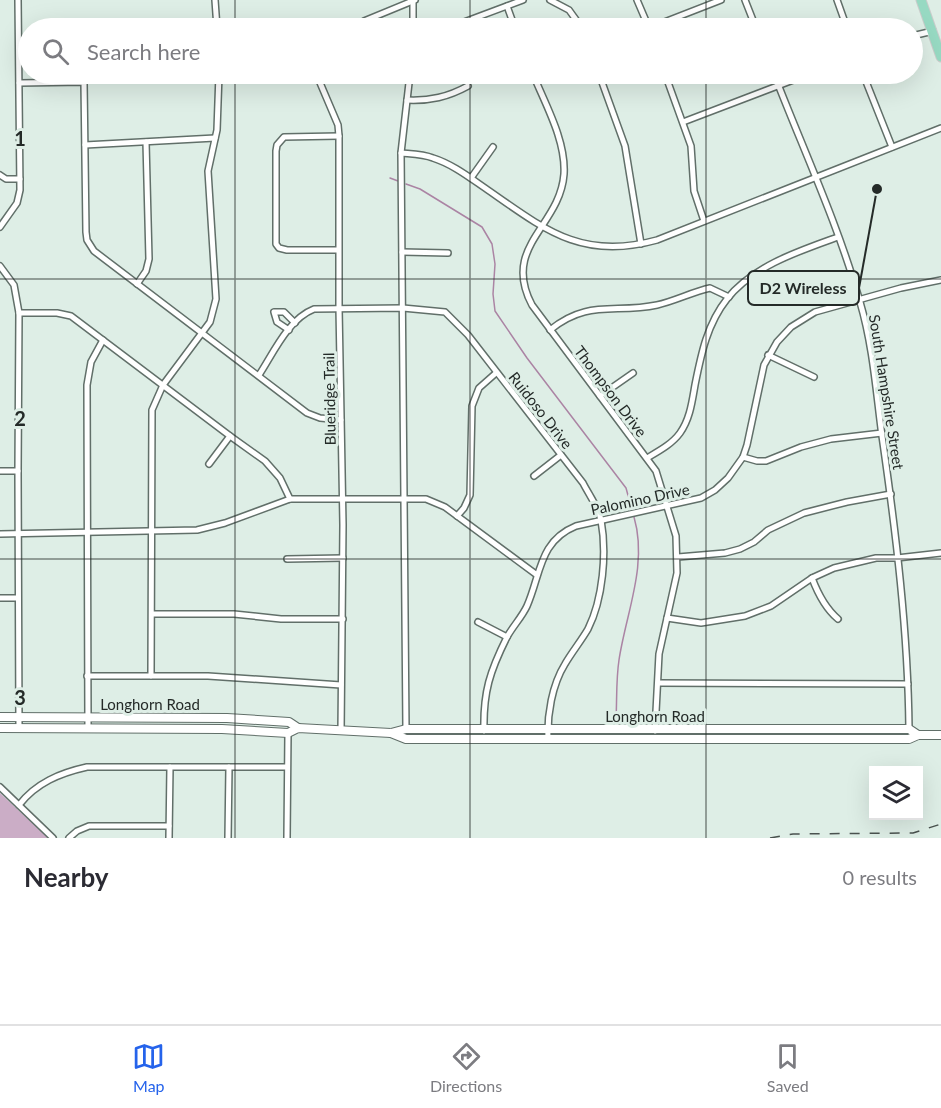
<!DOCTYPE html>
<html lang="en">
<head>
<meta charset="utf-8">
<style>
  :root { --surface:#fff; --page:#f2f2f3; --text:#2b2b33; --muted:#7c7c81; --line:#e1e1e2; --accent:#2563eb }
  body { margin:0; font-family:Lato,sans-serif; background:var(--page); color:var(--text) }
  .controls { position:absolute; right:18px; bottom:18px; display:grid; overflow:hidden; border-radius:0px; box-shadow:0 6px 24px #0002 }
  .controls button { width:54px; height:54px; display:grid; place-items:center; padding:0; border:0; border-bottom:2px solid var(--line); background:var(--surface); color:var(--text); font:30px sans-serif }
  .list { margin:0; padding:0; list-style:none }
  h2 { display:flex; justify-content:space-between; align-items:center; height:78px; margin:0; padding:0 24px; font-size:26px }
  h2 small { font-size:20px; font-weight:400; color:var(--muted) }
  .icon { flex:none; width:33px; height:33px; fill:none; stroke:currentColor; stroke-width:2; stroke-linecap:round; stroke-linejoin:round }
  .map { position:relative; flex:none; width:941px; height:838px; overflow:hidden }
  .search { position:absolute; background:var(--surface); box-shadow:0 6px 24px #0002; left:18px; right:18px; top:18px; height:66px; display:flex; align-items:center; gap:15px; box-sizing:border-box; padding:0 21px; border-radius:33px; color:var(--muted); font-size:22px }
  .sheet { height:186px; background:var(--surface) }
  nav { display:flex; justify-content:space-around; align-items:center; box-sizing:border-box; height:84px; border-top:2px solid var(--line); background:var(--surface); font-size:16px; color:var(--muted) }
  nav a { display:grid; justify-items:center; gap:3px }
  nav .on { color:var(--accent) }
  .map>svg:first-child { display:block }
</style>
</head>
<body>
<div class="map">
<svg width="941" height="838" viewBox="0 0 941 838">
  <rect width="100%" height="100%" fill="#deeee6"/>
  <polygon fill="#cbadc6" points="0,793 48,838 0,838"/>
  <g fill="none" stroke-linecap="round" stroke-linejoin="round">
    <g stroke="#ab84a4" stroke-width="1.5">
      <polyline points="390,178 398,181"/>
      <polyline points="406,184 420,189 482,227 492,244 495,264 493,294 495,311 527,358 626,488 632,510"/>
      <path d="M616,720C617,700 616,679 619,660C626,613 648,565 634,517"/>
    </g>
    <g stroke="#616f69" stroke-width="8">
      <g id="minor">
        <polyline points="215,0 217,28"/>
        <polyline points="550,0 569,10 582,28"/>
        <polyline points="637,0 649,28"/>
        <polyline points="745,0 756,28"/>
        <polyline points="837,0 847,28"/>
        <polyline points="507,6 515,28"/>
        <polyline points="364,21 415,0"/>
        <polyline points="413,28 413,0"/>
        <polyline points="448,28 523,0"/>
        <polyline points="649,28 721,0"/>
        <polyline points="912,36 933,31"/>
        <polyline points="219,74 234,74"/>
        <polyline points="313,74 318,78 338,125 339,136 339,308 343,525 341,731"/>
        <path d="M533,74C545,104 566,140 564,174C560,227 501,246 532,305L656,471L676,536L677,573L659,654L655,731"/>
        <polyline points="599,74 625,146 641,244"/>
        <polyline points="665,74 691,146 694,191 704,221"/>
        <path d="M774,74C803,149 838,224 860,302C873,346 876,391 882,436C896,533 908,631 909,729"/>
        <polyline points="863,74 892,147"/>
        <polyline points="19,83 84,82 86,232 87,240 94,251 307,413 320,418 341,420"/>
        <path d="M407,100C430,101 448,97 468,86"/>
        <polyline points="683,122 809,74"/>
        <polyline points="85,145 215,138"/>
        <path d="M401,153C412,154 423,154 433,158C452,164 469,177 485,188C544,229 581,261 657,240L941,128"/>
        <polyline points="0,175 6,179 20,179"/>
        <polyline points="471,178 493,147"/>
        <polyline points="0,227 17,203 20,190 18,0"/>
        <polyline points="338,250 287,250 279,248 276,244 276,151 277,145 284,137 339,136"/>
        <polyline points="402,252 448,253"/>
        <polyline points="0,266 14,285 19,313 18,471 19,728"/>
        <polyline points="137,284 146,271 149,259 146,142"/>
        <polyline points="19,313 57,313 71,316 230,436 265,461 280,478 290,499"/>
        <polyline points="289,330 277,322 274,312 284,312 295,323"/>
        <path d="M550,330C588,299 614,314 657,305C675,301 692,292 710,288L729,297"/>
        <polyline points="768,355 814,377"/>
        <path d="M259,375C273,354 288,319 314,309L403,308L445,312L468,335L583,483C589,495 598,506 601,520C607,553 603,599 588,629C581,641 572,652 565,664C552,685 547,715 548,740"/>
        <polyline points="600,396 633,373"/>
        <polyline points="743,457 757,461 766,461 801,447 831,439 882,433"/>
        <path d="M647,458C659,451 672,444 680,433C690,419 692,402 695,385C701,355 707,324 727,299C753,266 799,251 838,237"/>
        <polyline points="209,464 230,436"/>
        <polyline points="0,471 18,471"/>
        <polyline points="534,476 561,455"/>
        <polyline points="457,516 464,508 470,495 472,406 479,388 496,373"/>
        <polyline points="0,534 197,530 225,523 290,499 426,499 445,507 537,575"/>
        <polyline points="678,557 725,553 740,549 754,542 768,530 804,513 847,502 891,494"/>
        <polyline points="287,559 343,558"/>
        <path d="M812,578C818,594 825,608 838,619"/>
        <polyline points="0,598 18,598"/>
        <polyline points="152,614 234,614 281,619 343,619"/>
        <polyline points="667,618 701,623 745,616 771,606 812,578 834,568 876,558 897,558 941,553"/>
        <polyline points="478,622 507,637"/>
        <polyline points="87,676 208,676 341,685"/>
        <polyline points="151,676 152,410 163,385 210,322 216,299 208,171 217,130 219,74"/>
        <polyline points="658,683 908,684"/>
        <polyline points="88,728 87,385 91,362 103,340"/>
        <polyline points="406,729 401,153 410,74"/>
        <path d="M484,731C483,692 490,671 507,637C513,626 522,617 527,606C541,574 539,541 576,526L701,498L715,490L728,478L743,457L747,445L764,365L777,342L791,327L815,312L901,288L941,280"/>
        <polyline points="0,787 53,838"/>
        <path d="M19,805C36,783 60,773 87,767H287"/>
        <polyline points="69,838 77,831 89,826 169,826"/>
        <polyline points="169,838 170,767"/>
        <polyline points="228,838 229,767"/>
        <polyline points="287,838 288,733"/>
      </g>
    </g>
    <g stroke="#616f69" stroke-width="10">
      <g id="secondary">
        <polyline points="0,717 227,718 289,722 298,728"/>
        <polyline points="0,728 222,729 288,733 298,728 391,733 406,729 909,729 918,735"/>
        <polyline points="391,733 406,739 909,739 918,735 941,735"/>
      </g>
    </g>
    <g stroke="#cacccb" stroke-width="11">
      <polyline id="primary" points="921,0 941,57"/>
    </g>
    <use href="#minor" stroke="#fff" stroke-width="5"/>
    <use href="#secondary" stroke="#fff" stroke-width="8"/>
    <use href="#primary" stroke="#97d9c2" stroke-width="9"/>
    <polyline stroke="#4a524f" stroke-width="1.5" stroke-dasharray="10 10" stroke-linecap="butt" points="770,838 793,834 913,833 941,824"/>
  </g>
  <path fill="none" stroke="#242a28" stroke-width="1.5" stroke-opacity="0.55" d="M235,0V28M470,0V28M706,0V28M235,74V838M470,74V838M706,74V838M0,279H941M0,559H941"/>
  <g text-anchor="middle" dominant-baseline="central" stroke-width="6" stroke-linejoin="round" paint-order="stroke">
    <g font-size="15" fill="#242a28" stroke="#deeee6">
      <text transform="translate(611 391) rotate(53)">Thompson Drive</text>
      <text transform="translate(887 392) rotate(81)">South Hampshire Street</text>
      <text transform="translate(329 399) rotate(-91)">Blueridge Trail</text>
      <text transform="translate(541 410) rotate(52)">Ruidoso Drive</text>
      <text transform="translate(640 499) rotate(-12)">Palomino Drive</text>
      <text x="150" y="704">Longhorn Road</text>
      <text x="655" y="716">Longhorn Road</text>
    </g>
  </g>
  <g font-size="20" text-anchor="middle" font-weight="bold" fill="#242a28" stroke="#deeee6" stroke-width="6" stroke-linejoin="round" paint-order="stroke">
    <text x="20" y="146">1</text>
    <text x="20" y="426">2</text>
    <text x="20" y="705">3</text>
  </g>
  <path fill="none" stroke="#242a28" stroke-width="2" d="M877 189L859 288"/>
  <circle fill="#242a28" stroke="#deeee6" stroke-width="2" cx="877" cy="189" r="6"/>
  <rect fill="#deeee6" stroke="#242a28" stroke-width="2" x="748" y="271" width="111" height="34" rx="6"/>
  <g font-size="16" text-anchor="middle" font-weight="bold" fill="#242a28">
    <text x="803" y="294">D2 Wireless</text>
  </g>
</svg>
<div class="controls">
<button><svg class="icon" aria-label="layers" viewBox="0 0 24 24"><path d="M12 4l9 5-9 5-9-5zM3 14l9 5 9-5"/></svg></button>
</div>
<div class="search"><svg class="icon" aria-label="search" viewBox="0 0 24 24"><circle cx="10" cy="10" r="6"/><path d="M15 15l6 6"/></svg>Search here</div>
</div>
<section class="sheet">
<h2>Nearby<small>0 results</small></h2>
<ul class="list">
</ul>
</section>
<nav>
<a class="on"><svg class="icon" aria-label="map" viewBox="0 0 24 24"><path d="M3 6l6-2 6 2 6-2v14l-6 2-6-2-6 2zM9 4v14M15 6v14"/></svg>Map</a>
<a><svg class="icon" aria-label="directions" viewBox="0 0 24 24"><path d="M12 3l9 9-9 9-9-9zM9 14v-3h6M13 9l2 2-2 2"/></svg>Directions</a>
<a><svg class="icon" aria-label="saved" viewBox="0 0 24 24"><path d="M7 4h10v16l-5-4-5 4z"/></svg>Saved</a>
</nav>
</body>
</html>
